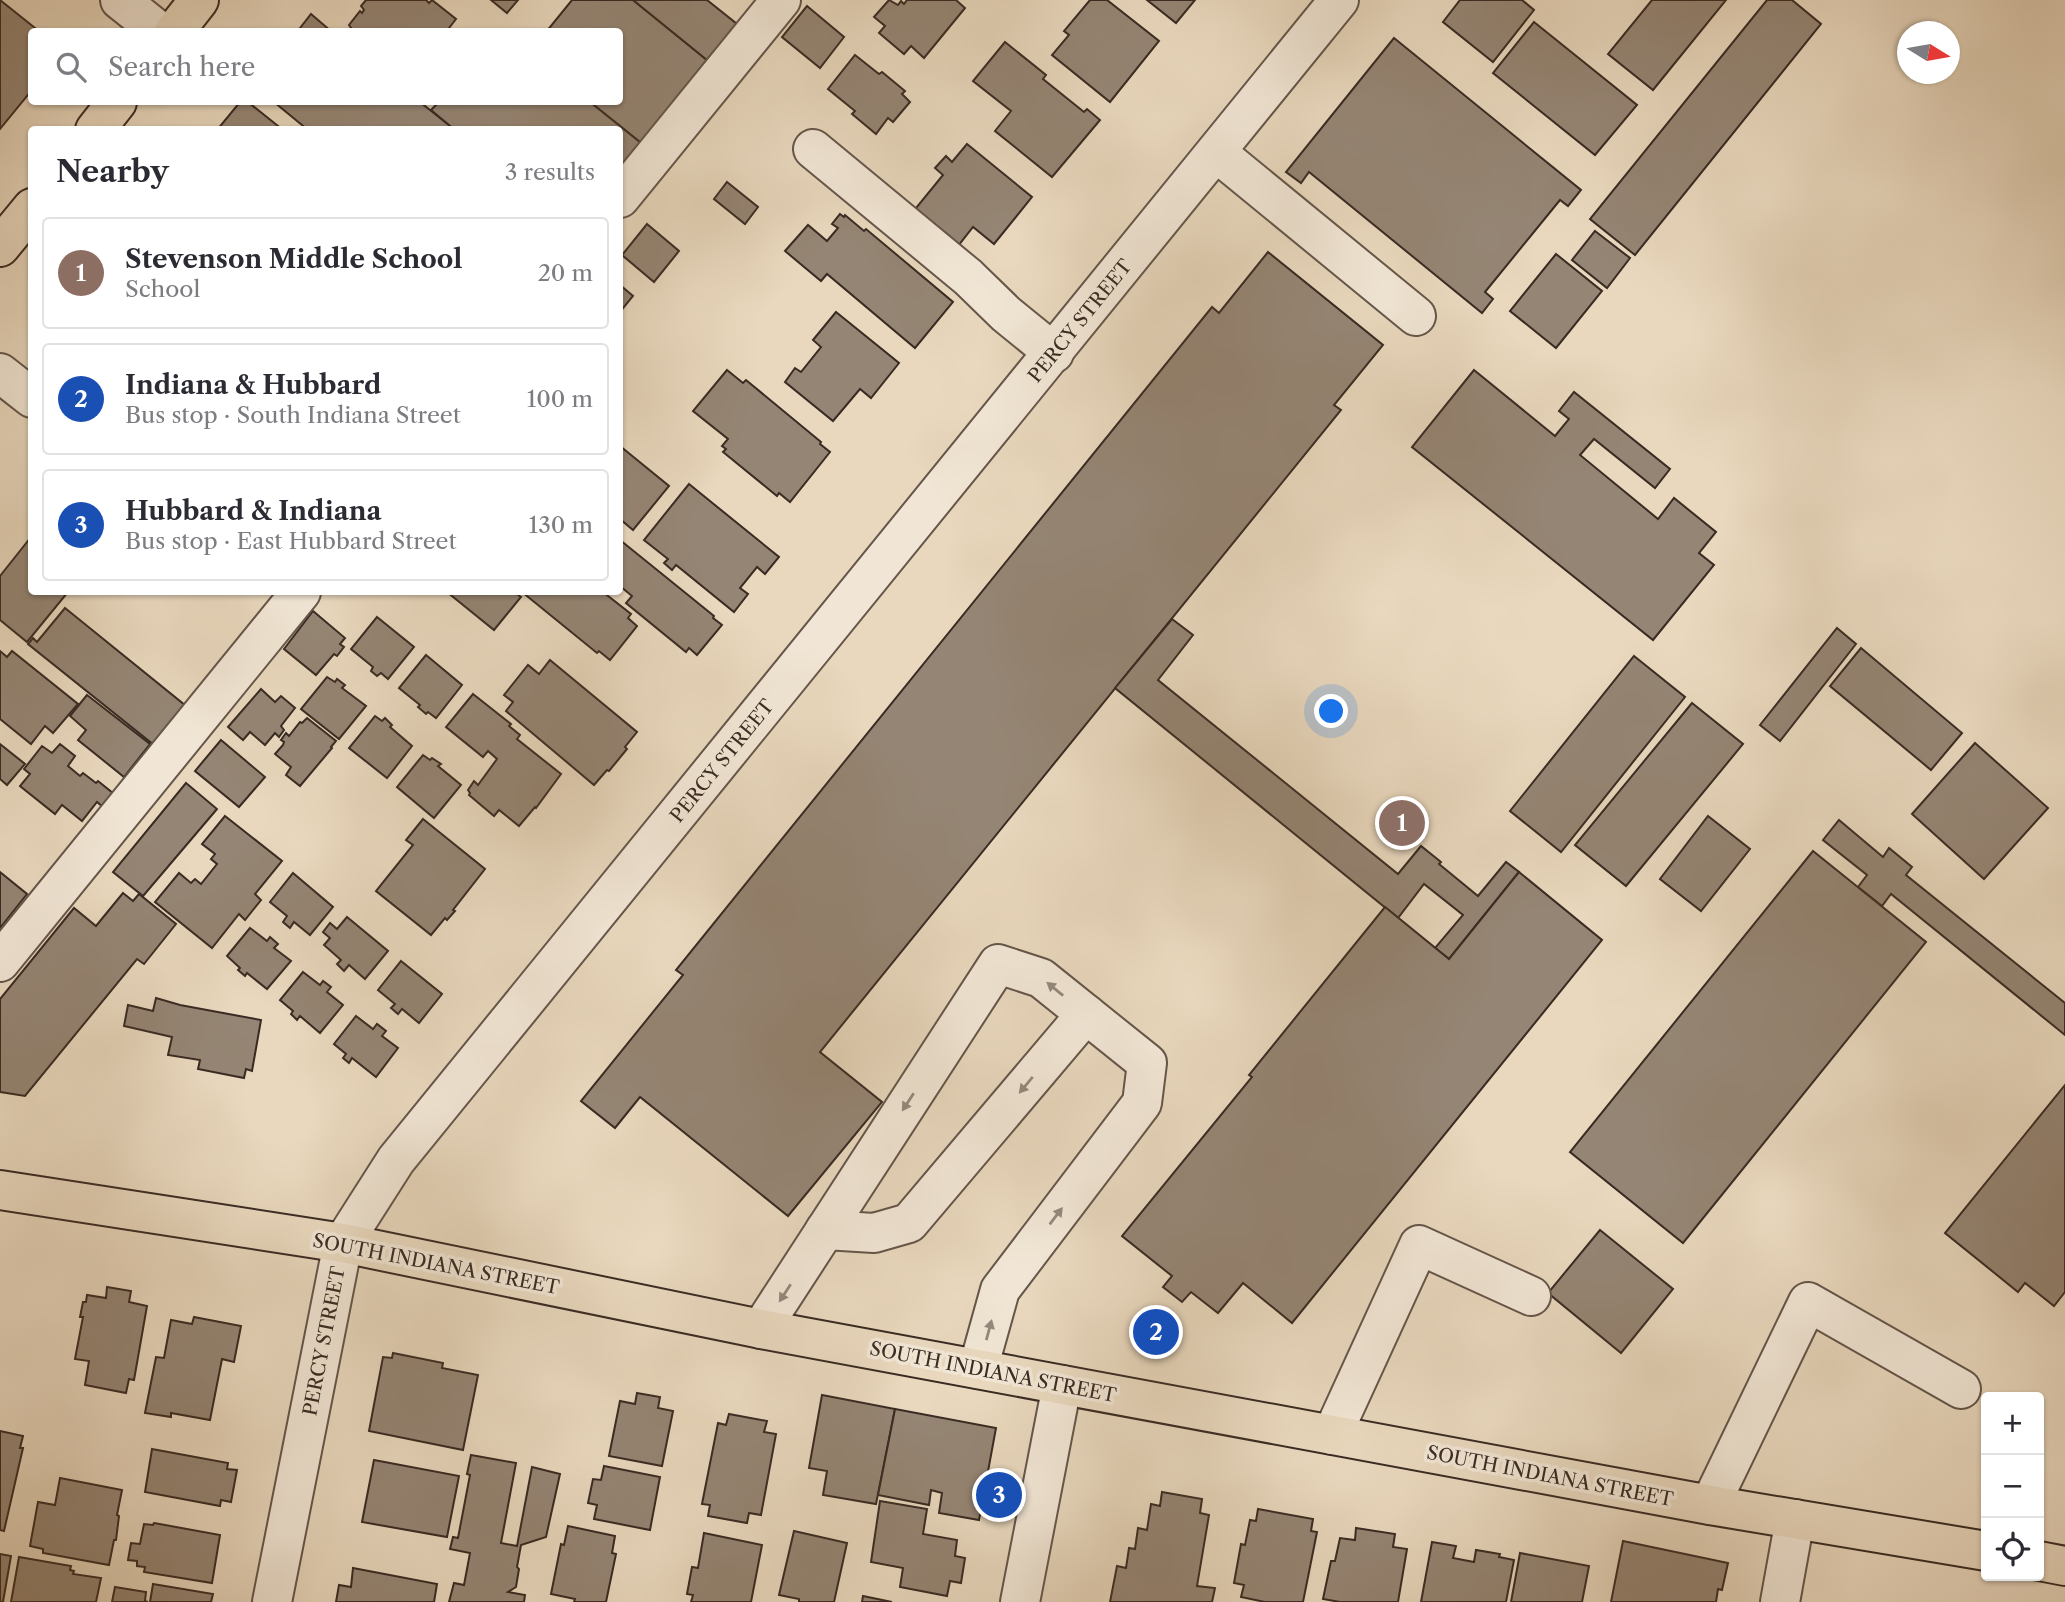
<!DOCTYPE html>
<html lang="en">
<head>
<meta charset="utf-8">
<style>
  :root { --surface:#fff; --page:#f2f2f3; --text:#2b2b33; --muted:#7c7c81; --line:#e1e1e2; --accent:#8f2418 }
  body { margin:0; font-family:"Libre Caslon Text",serif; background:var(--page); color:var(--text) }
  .controls { position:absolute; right:21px; bottom:21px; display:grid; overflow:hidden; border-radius:7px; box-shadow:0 2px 5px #0004 }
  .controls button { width:63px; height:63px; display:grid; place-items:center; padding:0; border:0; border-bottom:2px solid var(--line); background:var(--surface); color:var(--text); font:35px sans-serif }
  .compass { position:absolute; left:1897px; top:21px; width:63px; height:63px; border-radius:50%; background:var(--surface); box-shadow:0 2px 5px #0004; rotate:101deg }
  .you { position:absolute; left:1332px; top:712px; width:24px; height:24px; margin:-18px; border:5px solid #fff; border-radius:50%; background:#1a73e8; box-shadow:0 0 0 10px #1a73e833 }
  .badge { display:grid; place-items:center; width:46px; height:46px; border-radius:50%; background:var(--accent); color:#fff; font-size:23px; font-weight:700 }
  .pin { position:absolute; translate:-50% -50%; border:4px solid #fff; box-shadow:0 2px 7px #0006 }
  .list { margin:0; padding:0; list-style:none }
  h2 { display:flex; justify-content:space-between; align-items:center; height:91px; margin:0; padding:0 28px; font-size:30px }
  h2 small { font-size:23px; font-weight:400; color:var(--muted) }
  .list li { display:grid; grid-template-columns:46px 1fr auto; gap:21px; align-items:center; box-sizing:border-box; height:112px; margin:0 14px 14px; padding:0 14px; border:2px solid var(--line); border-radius:7px }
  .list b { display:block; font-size:26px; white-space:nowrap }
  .list p { margin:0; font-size:23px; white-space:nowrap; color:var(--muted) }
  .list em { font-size:23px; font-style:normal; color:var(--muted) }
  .icon { flex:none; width:38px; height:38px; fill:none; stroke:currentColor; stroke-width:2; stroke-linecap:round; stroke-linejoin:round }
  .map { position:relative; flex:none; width:2065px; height:1602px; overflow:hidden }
  .search { position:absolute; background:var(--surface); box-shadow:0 2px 5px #0004; left:28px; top:28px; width:595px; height:77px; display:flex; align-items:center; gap:18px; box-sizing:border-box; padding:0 24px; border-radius:7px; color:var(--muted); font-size:26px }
  .panel { position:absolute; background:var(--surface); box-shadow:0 2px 5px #0004; left:28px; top:126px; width:595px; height:469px; border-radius:7px }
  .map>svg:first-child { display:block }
</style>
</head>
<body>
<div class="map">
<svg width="2065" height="1602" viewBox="0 0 2065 1602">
  <rect width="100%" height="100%" fill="#e9d8be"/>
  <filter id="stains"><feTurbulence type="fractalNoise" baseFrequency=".00286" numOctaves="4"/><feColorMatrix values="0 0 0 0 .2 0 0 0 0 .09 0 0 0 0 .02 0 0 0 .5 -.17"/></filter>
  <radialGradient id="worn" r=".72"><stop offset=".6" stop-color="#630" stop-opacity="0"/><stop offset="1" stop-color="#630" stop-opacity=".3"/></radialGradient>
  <g fill="#958574" stroke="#392b23" stroke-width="2">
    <polygon points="0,0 40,32 32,32 32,90 0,129"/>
    <polygon points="366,0 426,0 429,3 432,0 456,19 446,32 354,32 349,25 360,11 362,13 364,10 361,6"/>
    <polygon points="491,0 518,0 507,13"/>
    <polygon points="572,0 633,0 707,60 641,143 590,102 620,102 620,32 546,32"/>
    <polygon points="633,0 707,0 737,24 707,60"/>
    <polygon points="889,0 898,5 901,1 904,4 907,0 956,0 965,8 924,58 911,46 904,54 879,33 885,26 874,17"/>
    <polygon points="1090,0 1107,0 1159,41 1110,102 1052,55 1069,35 1064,31"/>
    <polygon points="1147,0 1195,0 1176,23"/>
    <polygon points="1460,0 1522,0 1534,10 1493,62 1443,22"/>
    <polygon points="1652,0 1726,0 1653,90 1608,54"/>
    <polygon points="1767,0 1792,0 1821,24 1635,255 1590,219"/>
    <polygon points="807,6 844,37 820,68 782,37"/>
    <polygon points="311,14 332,32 297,32"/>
    <polygon points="1534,22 1637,105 1595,155 1493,73"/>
    <polygon points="1394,38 1581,190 1568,206 1560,200 1485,292 1493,299 1482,313 1309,172 1301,183 1286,172"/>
    <polygon points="1005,42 1046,75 1043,79 1084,112 1087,109 1100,120 1052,177 995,131 1011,111 973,81"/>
    <polygon points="855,55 879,74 882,72 905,91 902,94 910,102 893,122 888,118 876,134 852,114 855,111 828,89"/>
    <polygon points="240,102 248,102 283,130 217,130"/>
    <polygon points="274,102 420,102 455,130 308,130"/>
    <polygon points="439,102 590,102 641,143 620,169 620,130 455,130 431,110"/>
    <polygon points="967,144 1032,197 994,244 973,227 951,255 907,219 943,175 935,168 946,156 952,162"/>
    <polygon points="727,182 758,207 745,224 714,199"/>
    <polygon points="840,214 844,217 845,215 864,231 866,229 953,302 915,348 827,274 821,281 785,251 808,225 827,241 838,228 832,224"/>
    <polygon points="647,224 679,251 654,282 622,255"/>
    <polygon points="1595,231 1630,258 1607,288 1572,260"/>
    <polygon points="1268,252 1383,345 1334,405 1341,410 820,1052 882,1102 788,1216 640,1097 615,1128 581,1101 683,975 676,970 1212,307 1219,313"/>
    <polygon points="1556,254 1602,291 1556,348 1510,311"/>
    <polygon points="620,285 633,296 620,312"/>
    <polygon points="836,312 899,363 871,398 860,389 833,421 785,382 795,368 801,372 821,347 813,340"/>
    <polygon points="727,370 743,383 746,380 821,442 820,444 830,452 790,502 779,493 777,496 723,452 726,449 722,446 728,439 693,411"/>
    <polygon points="1474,370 1555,436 1569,419 1559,411 1574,392 1670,469 1655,488 1594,439 1580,455 1658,519 1674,498 1716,532 1699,553 1714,565 1653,640 1412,447"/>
    <polygon points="620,446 669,486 633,530 620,519"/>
    <polygon points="689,484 779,557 765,574 757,567 740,588 748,594 734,612 676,565 672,570 664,563 668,559 644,540"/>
    <polygon points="31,537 32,592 68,592 27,642 0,620 0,576"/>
    <polygon points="620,540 714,616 713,618 722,625 697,655 689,648 686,652 626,603 632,596 620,586"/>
    <polygon points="447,592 514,592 521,597 494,630"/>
    <polygon points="522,592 603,592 631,614 628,618 637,626 610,660 599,651 597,653"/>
    <polygon points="65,608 186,706 154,745 28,644 33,638 37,642"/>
    <polygon points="313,611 345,638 340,644 344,647 337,656 334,654 316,675 284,649"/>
    <polygon points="377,617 414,647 388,679 381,673 377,676 371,671 373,667 351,649"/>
    <polygon points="1172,619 1193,635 1158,680 1398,874 1421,846 1441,862 1439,864 1478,896 1506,862 1519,872 1449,959 1435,948 1463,915 1424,884 1398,918 1115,688"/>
    <polygon points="1837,628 1856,644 1780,741 1760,725"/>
    <polygon points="1861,648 1962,733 1931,770 1830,686"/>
    <polygon points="0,651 7,657 12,651 78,704 53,733 45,726 31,744 0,719"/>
    <polygon points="426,655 462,685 436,718 428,712 426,714 418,707 420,705 399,688"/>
    <polygon points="1634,656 1685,697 1561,852 1510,811"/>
    <polygon points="550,660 637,732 625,747 627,749 609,771 607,770 594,785 506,711 513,702 504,695 528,665 539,674"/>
    <polygon points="327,677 335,682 337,679 345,685 342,688 366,706 339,739 301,709"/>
    <polygon points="261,689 275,702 281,696 295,708 281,726 284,730 279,737 275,733 265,745 250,732 243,740 228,727"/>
    <polygon points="473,694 511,724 509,726 520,735 517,739 561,774 536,808 535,807 519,826 499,810 494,816 469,795 470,793 468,790 474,781 478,785 497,759 488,751 483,757 446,727"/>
    <polygon points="87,695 150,744 124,777 78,740 86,730 70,716"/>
    <polygon points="1692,703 1743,744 1626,886 1575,845"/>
    <polygon points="375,716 382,721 385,718 392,725 390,727 412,746 387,778 349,748"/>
    <polygon points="307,718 336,741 331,747 332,748 300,786 286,775 291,767 275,754 283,745 284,742 281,740 286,733 289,736 300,722 302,723"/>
    <polygon points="221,740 265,777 239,807 195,771"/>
    <polygon points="1975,743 2048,808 1984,879 1912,814"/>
    <polygon points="0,744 25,764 7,785 0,779"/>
    <polygon points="60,744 75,756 68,766 80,776 83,773 96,783 98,781 114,794 103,807 97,802 82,821 62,805 55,814 20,786 30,774 24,769 42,746 52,753"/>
    <polygon points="423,755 430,760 432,758 441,764 438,766 461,785 434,818 397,787"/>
    <polygon points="186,783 217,809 143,896 113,872"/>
    <polygon points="225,816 282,861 255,894 261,900 245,920 239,914 212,948 155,902 179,873 191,883 195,879 201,884 217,864 211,859 215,854 202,844"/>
    <polygon points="1708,816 1750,849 1701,911 1660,879"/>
    <polygon points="423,819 485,869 453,910 455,911 447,920 445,918 431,935 376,891 413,845 406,840"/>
    <polygon points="1839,820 1883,857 1889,848 1912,867 1906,875 2065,1003 2065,1035 1891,894 1882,906 1858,887 1867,875 1823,840"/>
    <polygon points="1813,851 1926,942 1683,1243 1570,1152"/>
    <polygon points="0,872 27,894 0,928"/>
    <polygon points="1519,872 1602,940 1292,1323 1243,1283 1218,1313 1191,1292 1182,1302 1163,1287 1172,1276 1122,1236 1252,1077 1249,1075 1385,907 1449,959"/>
    <polygon points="293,873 333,907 310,935 294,922 290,928 283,922 287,916 270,902"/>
    <polygon points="123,893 133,901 139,894 176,924 144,964 137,959 25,1096 0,1092 0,999 74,908 96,926"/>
    <polygon points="347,917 388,951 365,979 349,965 344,971 337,964 341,960 324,945 330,938 323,932 330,923 337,929"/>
    <polygon points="250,928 267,941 270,937 278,944 274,948 291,961 267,989 247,973 245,976 238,970 240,968 227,956"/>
    <polygon points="401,961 442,994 419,1023 402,1009 398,1014 391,1008 395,1004 378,990"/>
    <polygon points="303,972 320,985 323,981 331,987 327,992 343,1005 320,1033 300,1016 297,1020 291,1014 293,1011 280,1000"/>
    <polygon points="156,998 180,1005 261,1020 252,1071 246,1069 244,1078 198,1069 200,1060 168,1055 172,1037 124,1026 128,1005 153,1011"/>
    <polygon points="356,1016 373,1029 377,1024 386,1031 382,1036 398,1048 376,1077 352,1058 349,1063 343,1058 346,1054 334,1044"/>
    <polygon points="2065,1085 2065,1292 2054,1306 2025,1283 2018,1292 1945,1233"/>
    <polygon points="1600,1230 1673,1289 1621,1353 1548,1293"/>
    <polygon points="107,1287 131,1291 129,1302 147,1306 134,1380 129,1379 126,1393 85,1385 89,1361 75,1359 83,1317 80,1317 83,1302 86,1302 87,1295 106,1298"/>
    <polygon points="194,1317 241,1326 234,1362 222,1359 210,1420 171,1413 171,1417 145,1413 156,1357 164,1358 171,1320 192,1324"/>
    <polygon points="393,1353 443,1363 442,1368 478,1375 463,1450 369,1431 383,1357 392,1358"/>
    <polygon points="637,1393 660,1397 658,1408 673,1411 662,1466 609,1456 620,1401 635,1404"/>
    <polygon points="822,1395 895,1409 876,1504 823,1495 827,1471 809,1468"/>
    <polygon points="895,1409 996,1428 979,1520 939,1513 942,1493 931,1490 929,1505 878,1495"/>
    <polygon points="729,1414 767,1421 764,1432 776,1434 761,1515 749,1513 747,1523 708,1516 710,1505 702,1504 718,1423 726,1425"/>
    <polygon points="0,1431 23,1436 20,1448 23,1448 4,1531 0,1530"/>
    <polygon points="152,1449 228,1463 227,1469 237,1470 231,1502 221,1500 220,1506 145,1492"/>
    <polygon points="471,1455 516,1463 501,1543 517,1546 532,1467 560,1474 546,1537 521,1545 517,1567 519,1569 516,1587 508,1592 525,1595 524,1602 449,1602 454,1583 464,1585 470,1553 450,1549 453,1537 458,1538 470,1475 467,1474"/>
    <polygon points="374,1460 459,1476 447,1537 362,1522"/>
    <polygon points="604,1466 660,1477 650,1530 594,1519 597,1505 588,1503 593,1479 601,1480"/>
    <polygon points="60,1478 122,1490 117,1515 119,1516 116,1540 114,1540 109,1565 43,1553 43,1549 30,1546 38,1502 55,1505"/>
    <polygon points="1162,1492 1202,1499 1200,1513 1209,1515 1197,1586 1215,1588 1212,1602 1110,1602 1117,1566 1126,1568 1129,1548 1135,1549 1138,1528 1147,1530 1151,1504 1160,1506"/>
    <polygon points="880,1501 927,1509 923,1534 957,1540 955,1556 965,1558 961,1583 950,1581 947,1596 900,1587 903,1568 871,1562"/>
    <polygon points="1258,1509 1313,1519 1311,1531 1317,1532 1303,1602 1265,1602 1241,1597 1244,1585 1234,1583 1241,1544 1245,1545 1250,1520 1256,1521"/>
    <polygon points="154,1523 220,1535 212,1583 144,1572 145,1567 137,1566 137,1561 128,1560 131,1543 140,1544 144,1524 153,1525"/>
    <polygon points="568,1526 615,1536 612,1553 616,1554 606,1602 574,1602 575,1599 551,1594 561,1544 564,1545"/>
    <polygon points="1356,1528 1395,1534 1393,1547 1407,1549 1398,1602 1340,1602 1323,1599 1331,1561 1335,1561 1340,1538 1355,1540"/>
    <polygon points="794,1531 847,1543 834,1602 799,1602 799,1599 779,1595"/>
    <polygon points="704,1533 762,1545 751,1602 691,1602 693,1595 687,1594 692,1567 698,1568"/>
    <polygon points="1623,1541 1728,1563 1722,1590 1718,1589 1716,1602 1611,1602"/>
    <polygon points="1432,1542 1456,1546 1453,1558 1474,1562 1476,1550 1500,1554 1499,1557 1514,1560 1506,1602 1421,1602"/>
    <polygon points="1520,1553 1589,1566 1582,1602 1511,1602"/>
    <polygon points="0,1554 11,1556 3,1602 0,1602"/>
    <polygon points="19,1557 71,1566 70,1570 74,1571 73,1574 101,1578 96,1602 11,1602"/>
    <polygon points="353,1568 437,1584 434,1602 336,1602 339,1585 351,1587"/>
    <polygon points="153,1584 213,1594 211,1602 150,1602"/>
    <polygon points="115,1587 146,1592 145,1601 148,1602 112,1602"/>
    <polygon points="863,1596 892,1602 862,1602"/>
  </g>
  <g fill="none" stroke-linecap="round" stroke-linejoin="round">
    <g stroke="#65564a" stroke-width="42">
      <g id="minor">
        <polyline points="120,0 160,32"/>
        <polyline points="813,149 968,277 1006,314 1054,353"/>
        <polyline points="1216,152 1416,316"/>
        <polyline points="620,198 781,0"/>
        <polyline points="0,373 32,398"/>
        <polyline points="0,962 301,592"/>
        <polyline points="825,1230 874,1233 909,1223 1086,1014"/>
        <polyline points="761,1329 998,964 1041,978 1147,1063 1142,1103 1000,1290 978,1369"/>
        <polyline points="1332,1435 1419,1245 1531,1296"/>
        <polyline points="1710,1505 1808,1302 1961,1389"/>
        <polyline points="272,1602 343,1243 396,1160 1339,0"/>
        <polyline points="1020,1602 1062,1385"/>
        <polyline points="1780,1602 1795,1519"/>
      </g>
    </g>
    <g stroke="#392b23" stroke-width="42">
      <g id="major">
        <polyline points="174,32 199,0"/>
        <polyline points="95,130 117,102"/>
        <polyline points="0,247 32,208"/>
        <polyline points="0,1190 343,1243 761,1329 1710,1505 1986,1551"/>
        <polyline points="2039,1561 2065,1566"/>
      </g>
    </g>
    <use href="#minor" stroke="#f1e6d5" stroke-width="38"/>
    <use href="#major" stroke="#e9d8be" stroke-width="38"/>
  </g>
  <defs><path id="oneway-solid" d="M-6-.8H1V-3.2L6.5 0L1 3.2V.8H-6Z" transform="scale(1.75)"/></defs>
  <g fill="#95887c">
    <use href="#oneway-solid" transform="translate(1055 989) rotate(-141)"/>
    <use href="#oneway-solid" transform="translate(1026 1085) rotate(130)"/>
    <use href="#oneway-solid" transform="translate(908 1102) rotate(123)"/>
    <use href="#oneway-solid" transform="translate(1056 1216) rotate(-53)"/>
    <use href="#oneway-solid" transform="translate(785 1293) rotate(123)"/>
    <use href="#oneway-solid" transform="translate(989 1330) rotate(-75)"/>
  </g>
  <g text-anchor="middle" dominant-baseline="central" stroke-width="7" stroke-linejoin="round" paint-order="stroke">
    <g font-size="19" fill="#392b23" stroke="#f1e6d5">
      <text transform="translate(1080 321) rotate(-51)">PERCY STREET</text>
      <text transform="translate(722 761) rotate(-51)">PERCY STREET</text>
      <text transform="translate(436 1264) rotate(11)">SOUTH INDIANA STREET</text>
      <text transform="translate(324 1341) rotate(-79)">PERCY STREET</text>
      <text transform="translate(993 1372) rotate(11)">SOUTH INDIANA STREET</text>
      <text transform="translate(1550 1476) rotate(11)">SOUTH INDIANA STREET</text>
    </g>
  </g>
  <rect width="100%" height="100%" filter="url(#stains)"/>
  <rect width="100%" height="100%" fill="url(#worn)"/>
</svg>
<div class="controls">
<button>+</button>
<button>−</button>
<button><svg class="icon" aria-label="locate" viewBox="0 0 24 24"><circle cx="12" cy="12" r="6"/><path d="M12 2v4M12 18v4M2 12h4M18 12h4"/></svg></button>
</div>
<svg class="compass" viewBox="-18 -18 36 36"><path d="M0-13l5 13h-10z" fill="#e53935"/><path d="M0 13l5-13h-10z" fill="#7c7c81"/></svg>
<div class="you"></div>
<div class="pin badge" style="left:1402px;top:823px;background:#8d6e63">1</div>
<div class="pin badge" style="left:1156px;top:1332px;background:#1a4fb4">2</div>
<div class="pin badge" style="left:999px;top:1495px;background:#1a4fb4">3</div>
<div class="search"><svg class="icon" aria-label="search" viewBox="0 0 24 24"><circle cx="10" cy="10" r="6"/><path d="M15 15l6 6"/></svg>Search here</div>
<section class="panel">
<h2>Nearby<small>3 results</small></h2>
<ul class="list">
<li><span class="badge" style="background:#8d6e63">1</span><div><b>Stevenson Middle School</b><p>School</p></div><em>20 m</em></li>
<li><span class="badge" style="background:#1a4fb4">2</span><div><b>Indiana &amp; Hubbard</b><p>Bus stop · South Indiana Street</p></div><em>100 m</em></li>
<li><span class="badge" style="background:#1a4fb4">3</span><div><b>Hubbard &amp; Indiana</b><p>Bus stop · East Hubbard Street</p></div><em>130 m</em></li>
</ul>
</section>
</div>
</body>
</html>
